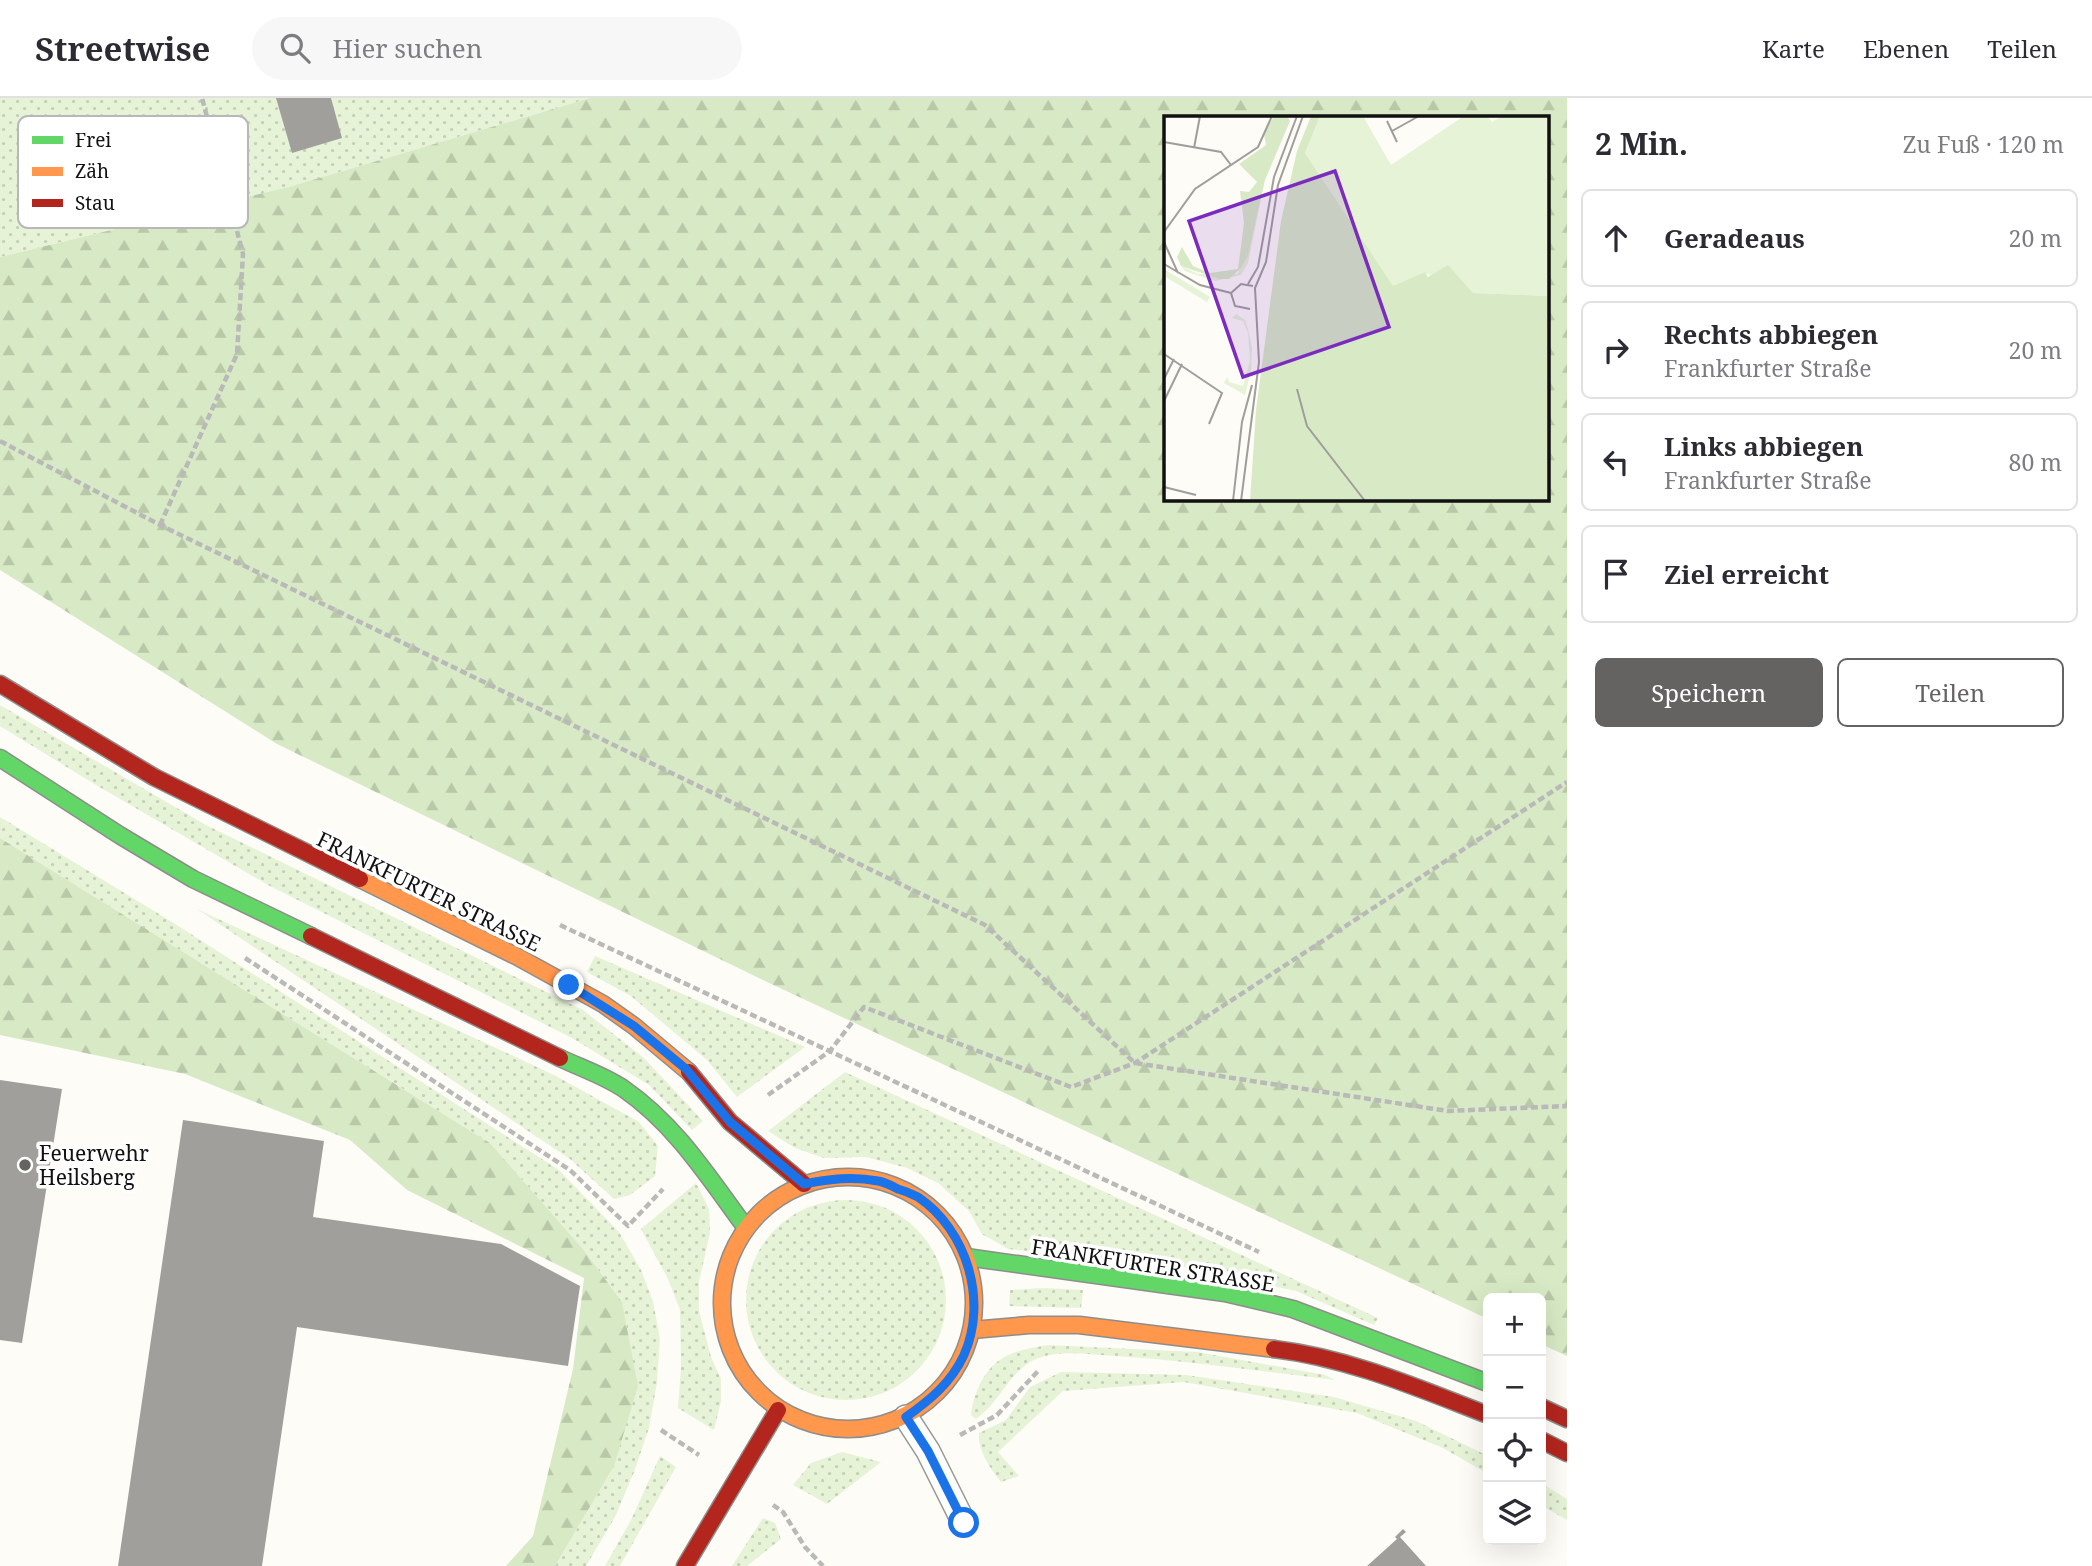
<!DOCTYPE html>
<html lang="de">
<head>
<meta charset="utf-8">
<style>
  :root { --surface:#fff; --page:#f7f7f7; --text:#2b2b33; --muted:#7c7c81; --line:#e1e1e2; --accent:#646362 }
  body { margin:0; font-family:"Noto Serif",serif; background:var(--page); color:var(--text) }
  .controls { position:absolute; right:21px; bottom:21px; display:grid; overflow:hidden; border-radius:10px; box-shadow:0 7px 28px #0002 }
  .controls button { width:63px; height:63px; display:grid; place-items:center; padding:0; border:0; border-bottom:2px solid var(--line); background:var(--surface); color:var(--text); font:35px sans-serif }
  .stop { position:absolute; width:21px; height:21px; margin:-16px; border:5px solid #1a73e8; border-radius:50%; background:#fff }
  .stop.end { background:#1a73e8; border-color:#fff; box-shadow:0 2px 7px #0008 }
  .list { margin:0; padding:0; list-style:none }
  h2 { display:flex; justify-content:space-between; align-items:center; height:91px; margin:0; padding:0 28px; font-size:30px }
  h2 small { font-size:23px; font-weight:400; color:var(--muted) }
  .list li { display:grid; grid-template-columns:46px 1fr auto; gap:21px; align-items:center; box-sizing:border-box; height:98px; margin:0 14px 14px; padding:0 14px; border:2px solid var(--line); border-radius:10px }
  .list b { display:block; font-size:26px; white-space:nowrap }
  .list p { margin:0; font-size:23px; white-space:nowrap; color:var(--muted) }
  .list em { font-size:23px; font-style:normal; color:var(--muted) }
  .actions { display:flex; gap:14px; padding:21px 28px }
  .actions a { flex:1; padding:16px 0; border:2px solid var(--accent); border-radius:10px; text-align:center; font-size:24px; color:var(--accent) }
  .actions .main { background:var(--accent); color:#fff }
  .icon { flex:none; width:38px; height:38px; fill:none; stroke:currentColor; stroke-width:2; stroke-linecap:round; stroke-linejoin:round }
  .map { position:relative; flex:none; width:1567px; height:1468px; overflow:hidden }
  header { display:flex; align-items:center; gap:42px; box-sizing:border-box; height:98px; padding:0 35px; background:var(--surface); border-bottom:2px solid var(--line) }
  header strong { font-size:33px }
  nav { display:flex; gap:38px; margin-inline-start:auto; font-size:24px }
  .search { width:490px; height:63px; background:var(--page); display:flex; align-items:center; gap:18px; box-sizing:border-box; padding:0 24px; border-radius:38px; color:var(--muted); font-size:26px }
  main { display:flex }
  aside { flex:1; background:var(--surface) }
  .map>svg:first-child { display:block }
</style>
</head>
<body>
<header>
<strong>Streetwise</strong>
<div class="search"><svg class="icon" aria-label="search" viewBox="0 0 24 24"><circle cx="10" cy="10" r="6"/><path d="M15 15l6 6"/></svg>Hier suchen</div>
<nav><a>Karte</a><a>Ebenen</a><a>Teilen</a></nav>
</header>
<main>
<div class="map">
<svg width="1567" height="1468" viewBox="0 0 1567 1468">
  <defs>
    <pattern id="grass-dots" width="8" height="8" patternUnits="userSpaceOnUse" patternTransform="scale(1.75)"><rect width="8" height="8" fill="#e7f3d7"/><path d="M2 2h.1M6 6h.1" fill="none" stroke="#c5cfb8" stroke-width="1.8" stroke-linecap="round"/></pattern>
    <pattern id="forest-firs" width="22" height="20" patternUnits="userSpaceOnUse" patternTransform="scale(1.75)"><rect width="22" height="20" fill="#d8eac5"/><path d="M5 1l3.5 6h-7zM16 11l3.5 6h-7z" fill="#b8c8a8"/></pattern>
  </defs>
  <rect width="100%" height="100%" fill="#fdfcf7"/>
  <g fill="url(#grass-dots)">
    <polygon points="0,0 590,0 292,88 0,159"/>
    <polygon points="0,607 206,727 583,912 644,960 703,1023 692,1032 649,987 572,940 268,787 96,687 0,628"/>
    <polygon points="0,719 172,824 559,1072 619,1134 641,1172 653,1203 660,1241 657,1284 649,1330 634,1374 615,1419 586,1468 555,1468 614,1368 622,1204 583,1151 490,1045 0,740"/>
    <polygon points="197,811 554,977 639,1024 658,1048 655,1078 630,1097 614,1101 570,1061"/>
    <polygon points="595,858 805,949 737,999 707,962 631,898 587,874"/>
    <polygon points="845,974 1378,1220 1374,1227 1296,1193 1184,1169 1008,1151 982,1136 969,1113 938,1085 907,1070 866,1059 824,1060 795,1050 768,1033"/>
    <polygon points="696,1085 709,1111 710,1135 699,1184 699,1213 711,1259 721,1281 721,1303 714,1332 678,1310 681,1269 680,1212 668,1181 641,1131"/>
    <circle cx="846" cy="1202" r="100"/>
    <polygon points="1043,1190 1083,1192 1081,1210 1009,1208 1010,1192"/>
    <path d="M1047,1247L1197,1254L1325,1277L1335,1282C1262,1273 1189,1263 1116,1258C1091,1257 1060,1251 1036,1261C1010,1272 999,1306 976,1321L971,1317C974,1292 987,1264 1013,1255C1024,1251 1036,1249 1047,1247Z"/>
    <path d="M1061,1274L1186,1277L1334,1299L1416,1323L1488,1358V1376L1443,1350L1357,1315L1184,1284L1063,1293L998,1354L1019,1378L1001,1384C991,1372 977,1351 979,1335L1006,1322L1030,1289Z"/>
    <polygon points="842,1354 881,1364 827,1406 793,1387 811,1365"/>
    <polygon points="660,1358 676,1369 620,1468 605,1468 631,1422"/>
    <polygon points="1541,1385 1567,1401 1567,1422 1541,1407"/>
    <polygon points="763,1420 775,1425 781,1441 747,1468 732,1468"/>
  </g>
  <g fill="url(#forest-firs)" fill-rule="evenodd">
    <path d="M590,0H1567V1258L1541,1246V1200H1488V1221L767,884L277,646L0,472V159L292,88ZM1166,19H1548V401H1166Z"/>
    <polygon points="0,740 490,1045 583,1151 622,1204 638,1288 614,1368 555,1468 506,1468 533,1438 573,1271 584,1180 407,1092 350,1042 185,976 0,937"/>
  </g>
  <g fill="#a19f9c">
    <polygon points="276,0 331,0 342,40 292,55"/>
    <polygon points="0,982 62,991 22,1245 0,1242"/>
    <polygon points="183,1022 324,1043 313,1119 501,1146 580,1188 568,1268 297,1229 262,1468 118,1468"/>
    <polygon points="1403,1431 1406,1434 1400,1439 1426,1468 1367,1468 1397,1441 1395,1439"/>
  </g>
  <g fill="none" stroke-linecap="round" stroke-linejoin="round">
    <g stroke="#979795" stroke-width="26">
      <polyline id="lane" points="906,1319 928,1353 964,1425"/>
    </g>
    <g stroke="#8e8d8b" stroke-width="19">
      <g id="fast">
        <polyline points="0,660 121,738 193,781 311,838"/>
        <path d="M560,960C581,970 605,978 624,991C676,1027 709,1080 746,1130"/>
        <polyline points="966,1159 1225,1195 1293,1211 1488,1285"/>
      </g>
    </g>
    <g stroke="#8e8d8b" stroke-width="19">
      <g id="slow">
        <polyline points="360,781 516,858 603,906 634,928 689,974"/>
        <circle cx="848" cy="1205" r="126"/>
        <polyline points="972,1232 1029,1227 1079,1227 1274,1251"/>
      </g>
    </g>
    <g stroke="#8e8d8b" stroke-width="19">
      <g id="jam">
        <polyline points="0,586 154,679 360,781"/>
        <polyline points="311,838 560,960"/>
        <polyline points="689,974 730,1024 804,1086"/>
        <path d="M1274,1251C1349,1260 1418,1290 1488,1317"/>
        <polyline points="1541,1309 1567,1321"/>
        <polyline points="1541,1342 1567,1355"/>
        <polyline points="685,1468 778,1312"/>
      </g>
    </g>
    <g stroke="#b9b9b8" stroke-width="4.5" stroke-dasharray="7 3.5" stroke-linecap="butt">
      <polyline points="0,343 160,427 985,827 1135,965 1448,1013 1567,1008"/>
      <polyline points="160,427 237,256 243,156 202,0"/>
      <polyline points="560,827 1259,1154"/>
      <polyline points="245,860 570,1072 628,1128 663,1091"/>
      <polyline points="768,997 830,953 864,909 1071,989 1135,965 1567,684"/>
      <polyline points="661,1332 699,1357"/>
      <polyline points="960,1337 997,1317 1039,1272"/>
      <polyline points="773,1407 783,1414 805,1449 823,1468"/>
    </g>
    <use href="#lane" stroke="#fffffe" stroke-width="23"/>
    <use href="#fast" stroke="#63d668" stroke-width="16"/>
    <use href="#slow" stroke="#ff974d" stroke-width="16"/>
    <use href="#jam" stroke="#b3261e" stroke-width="16"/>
  </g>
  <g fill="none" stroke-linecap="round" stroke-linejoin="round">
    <path stroke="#1a73e8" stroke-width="9" d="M569,887L634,928L686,971L730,1024L804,1086C830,1081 852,1078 878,1083C885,1084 892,1088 898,1091C905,1093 912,1096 918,1099C967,1132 988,1203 964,1257C951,1285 930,1302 906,1319L928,1353L964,1425"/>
  </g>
  <circle fill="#646362" stroke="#fff" stroke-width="2.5" cx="25" cy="1067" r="7"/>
  <g text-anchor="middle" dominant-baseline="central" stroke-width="7" stroke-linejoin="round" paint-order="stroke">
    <g font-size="21" fill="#111" stroke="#fff">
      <text transform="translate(429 793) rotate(26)">FRANKFURTER STRASSE</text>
      <text transform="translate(1153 1167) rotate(9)">FRANKFURTER STRASSE</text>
    </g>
    <g font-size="21" fill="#111" stroke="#fff" text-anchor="start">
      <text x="39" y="1055">Feuerwehr<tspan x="39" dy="24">Heilsberg</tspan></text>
    </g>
  </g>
  <g transform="translate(1164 18)">
    <rect width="385" height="385" fill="#fdfcf7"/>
    <path d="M156,0H199L227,49L300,0H323L328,6L338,0H385V180L309,177L261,157L229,171L141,37ZM99,73L84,147L77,159L51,165L21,155L17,150L34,158H73L84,139ZM0,153L46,181L43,186L0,160ZM72,198L81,204L85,217L88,232L87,255L81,279L60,267L63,261L65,266L79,270L86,245L84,217L79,205L68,202Z" fill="#e7f3d7"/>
    <path d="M110,0H123L126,5L101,64L84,140L77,152L65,163H56L17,150L13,141L18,131L29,150L46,157L74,153L80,107L76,75L85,76L93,66L75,48L102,29L100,18ZM147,0H156L141,37L229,170L261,156L264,161L284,149L309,177L385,180V385H86L92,294L117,105L133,35Z" fill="#d8eac5"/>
    <path fill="none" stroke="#9f9e9b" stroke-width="2" d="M223,5L233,26M228,15L255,0M0,26L57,36L67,49M30,32L36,0M0,116L31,73L94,31L108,0M0,126L14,157M0,148L36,169L67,177M84,168L94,151L110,61L133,0M86,193L71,190L67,177L77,168L89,170M0,238L58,277L45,308M0,263L10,243M133,273L143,310L201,385M0,285L18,248M0,371L32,379M69,385L78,306L88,269M77,385L95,246L91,172L102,146L114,69L139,0"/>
    <path fill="#7b2cbf" fill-opacity="0.15" stroke="#7b2cbf" stroke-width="3.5" d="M171,55L225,211L79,261L25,105Z"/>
    <rect width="385" height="385" fill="none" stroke="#111" stroke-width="3.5"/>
  </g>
  <rect x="18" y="18" width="230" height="112" rx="10" fill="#fff" stroke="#b8b8b8" stroke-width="2"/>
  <rect x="32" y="38" width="31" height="8" fill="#63d668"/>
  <rect x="32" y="69" width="31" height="9" fill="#ff974d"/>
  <rect x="32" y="101" width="31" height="8" fill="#b3261e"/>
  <g font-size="19" fill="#111">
    <text x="75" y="49">Frei</text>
    <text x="75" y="80">Zäh</text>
    <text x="75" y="112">Stau</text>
  </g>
</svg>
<div class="controls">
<button>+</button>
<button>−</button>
<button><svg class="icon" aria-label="locate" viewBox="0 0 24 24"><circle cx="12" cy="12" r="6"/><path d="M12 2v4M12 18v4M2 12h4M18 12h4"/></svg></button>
<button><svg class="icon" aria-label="layers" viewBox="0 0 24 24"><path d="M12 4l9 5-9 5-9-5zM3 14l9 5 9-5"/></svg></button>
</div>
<div class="stop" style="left:964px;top:1425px"></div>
<div class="stop end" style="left:569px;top:887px"></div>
</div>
<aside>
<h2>2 Min.<small>Zu Fuß · 120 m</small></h2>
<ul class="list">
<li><svg class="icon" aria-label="ahead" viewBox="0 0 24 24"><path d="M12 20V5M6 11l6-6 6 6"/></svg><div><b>Geradeaus</b></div><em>20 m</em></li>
<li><svg class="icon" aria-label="right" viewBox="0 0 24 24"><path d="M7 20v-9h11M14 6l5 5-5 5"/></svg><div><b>Rechts abbiegen</b><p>Frankfurter Straße</p></div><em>20 m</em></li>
<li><svg class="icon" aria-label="left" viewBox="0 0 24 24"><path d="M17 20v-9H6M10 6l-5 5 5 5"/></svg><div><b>Links abbiegen</b><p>Frankfurter Straße</p></div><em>80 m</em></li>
<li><svg class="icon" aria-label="arrive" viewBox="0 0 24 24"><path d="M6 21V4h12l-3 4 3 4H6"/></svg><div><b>Ziel erreicht</b></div></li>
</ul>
<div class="actions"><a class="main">Speichern</a><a>Teilen</a></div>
</aside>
</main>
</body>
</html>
